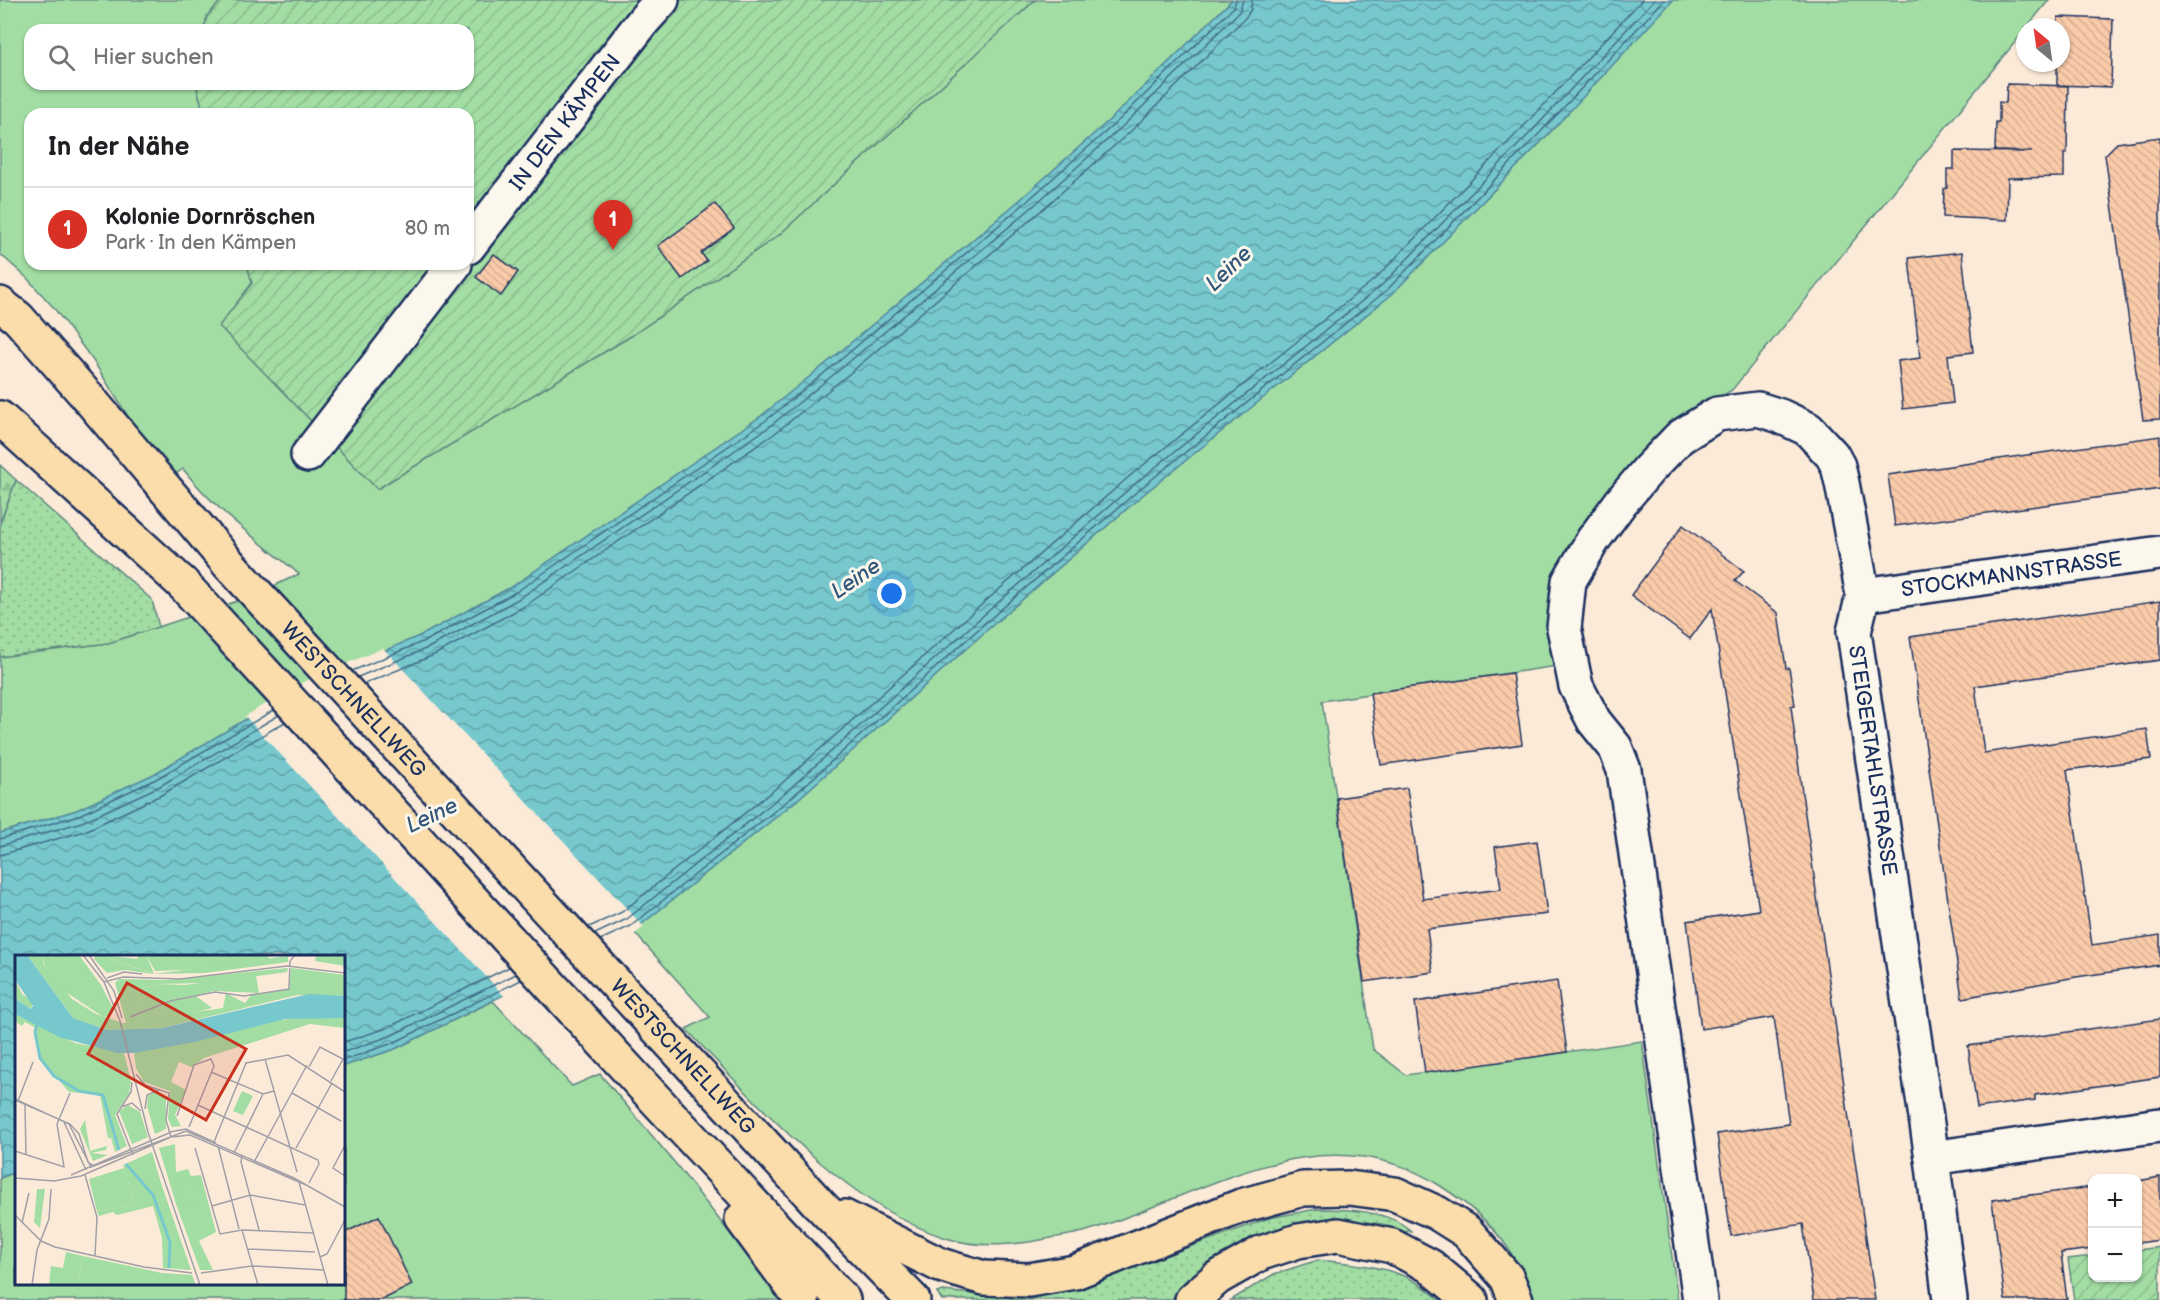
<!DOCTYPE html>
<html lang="de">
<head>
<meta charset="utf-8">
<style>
  :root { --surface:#fff; --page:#f2f2f2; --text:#202124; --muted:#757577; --line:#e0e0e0; --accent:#d93025 }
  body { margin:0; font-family:"Balsamiq Sans",sans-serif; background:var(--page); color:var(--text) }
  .controls { position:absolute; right:18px; bottom:18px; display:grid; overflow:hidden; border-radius:12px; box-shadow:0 2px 4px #0004 }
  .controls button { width:54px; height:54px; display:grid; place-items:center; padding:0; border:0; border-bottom:2px solid var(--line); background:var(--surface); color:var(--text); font:30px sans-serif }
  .compass { position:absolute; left:2016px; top:18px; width:54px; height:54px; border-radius:50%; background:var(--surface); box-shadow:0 2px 4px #0004; rotate:331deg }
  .you { position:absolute; left:892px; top:594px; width:21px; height:21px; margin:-15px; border:4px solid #fff; border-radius:50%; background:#1a73e8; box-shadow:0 0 0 9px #1a73e833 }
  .badge { display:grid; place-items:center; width:39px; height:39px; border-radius:50%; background:var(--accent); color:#fff; font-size:20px; font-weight:700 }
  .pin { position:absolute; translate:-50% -50px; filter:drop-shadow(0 2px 3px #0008) }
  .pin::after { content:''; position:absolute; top:32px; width:21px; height:18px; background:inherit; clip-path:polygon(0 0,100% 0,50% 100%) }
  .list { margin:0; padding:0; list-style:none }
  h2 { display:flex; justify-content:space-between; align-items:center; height:78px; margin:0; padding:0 24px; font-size:26px }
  h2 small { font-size:20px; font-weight:400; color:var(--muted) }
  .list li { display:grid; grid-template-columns:39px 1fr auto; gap:18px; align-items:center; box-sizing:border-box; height:84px; padding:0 24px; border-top:2px solid var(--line) }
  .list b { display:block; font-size:22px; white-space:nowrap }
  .list p { margin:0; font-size:20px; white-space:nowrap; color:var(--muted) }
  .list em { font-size:20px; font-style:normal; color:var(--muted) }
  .icon { flex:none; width:33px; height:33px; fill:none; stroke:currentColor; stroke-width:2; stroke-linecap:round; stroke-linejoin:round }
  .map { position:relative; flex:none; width:2160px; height:1300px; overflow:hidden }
  .search { position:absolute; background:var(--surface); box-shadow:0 2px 4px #0004; left:24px; top:24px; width:450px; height:66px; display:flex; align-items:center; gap:15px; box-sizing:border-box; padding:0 21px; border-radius:18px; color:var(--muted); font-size:22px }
  .panel { position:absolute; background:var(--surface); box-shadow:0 2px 4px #0004; left:24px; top:108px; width:450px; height:162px; border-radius:18px }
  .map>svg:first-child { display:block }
</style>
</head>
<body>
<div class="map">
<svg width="2160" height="1300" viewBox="0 0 2160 1300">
  <defs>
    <pattern id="grass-dots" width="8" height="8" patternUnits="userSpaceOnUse" patternTransform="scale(1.5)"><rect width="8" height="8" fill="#a2dda3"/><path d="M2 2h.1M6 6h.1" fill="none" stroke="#8bbe8f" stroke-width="1.8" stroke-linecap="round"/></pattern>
    <pattern id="forest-firs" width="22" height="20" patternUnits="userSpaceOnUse" patternTransform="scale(1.5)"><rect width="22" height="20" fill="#a2dda3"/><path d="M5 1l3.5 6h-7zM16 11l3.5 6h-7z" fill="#8bbe8f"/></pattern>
    <pattern id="garden-furrows" width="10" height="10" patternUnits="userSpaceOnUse" patternTransform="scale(1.5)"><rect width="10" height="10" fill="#a2dda3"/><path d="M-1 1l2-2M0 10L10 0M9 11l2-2" fill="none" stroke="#8bbe8f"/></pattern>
    <pattern id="water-waves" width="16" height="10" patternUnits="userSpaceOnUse" patternTransform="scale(1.5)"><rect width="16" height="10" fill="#77c8cd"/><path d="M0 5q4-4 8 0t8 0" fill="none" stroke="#61a3aa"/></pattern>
    <pattern id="building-back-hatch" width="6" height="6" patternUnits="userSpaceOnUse" patternTransform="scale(1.5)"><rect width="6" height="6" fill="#facba9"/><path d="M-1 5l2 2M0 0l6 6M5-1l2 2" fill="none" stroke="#d6af94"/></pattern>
  </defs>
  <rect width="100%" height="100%" fill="#fbead8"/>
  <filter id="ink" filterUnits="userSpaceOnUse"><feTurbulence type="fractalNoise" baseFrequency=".0167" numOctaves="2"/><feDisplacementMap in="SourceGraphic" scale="12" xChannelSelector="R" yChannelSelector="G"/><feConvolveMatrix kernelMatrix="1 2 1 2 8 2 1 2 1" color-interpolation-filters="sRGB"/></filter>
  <g filter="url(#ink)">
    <g fill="url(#grass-dots)" stroke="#5e8680" stroke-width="1.5">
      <polygon points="16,480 152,600 159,627 109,643 0,657 0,523"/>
      <path d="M1317,1209C1346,1209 1389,1210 1411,1231L1405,1232L1382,1224L1351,1221L1309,1222L1269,1231L1227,1252L1188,1278L1171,1300H942L937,1293L943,1291L992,1296L1034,1293L1087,1284L1269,1218Z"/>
      <path d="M1318,1260C1350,1263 1390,1266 1418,1283C1426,1288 1433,1295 1441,1300H1231L1274,1274Z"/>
    </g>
    <polygon fill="url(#forest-firs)" stroke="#5e8680" stroke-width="1.5" points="0,465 16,480 0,523"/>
    <g fill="#a2dda3" stroke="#5e8680" stroke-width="1.5">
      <path d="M0,0H222L207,16L204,30H30V84H196L204,114H30V264H247L253,283L377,489L631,336L779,235L1035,0H1232L1115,115L1021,199L834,357L761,416L513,586L424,634L302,686L154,774L77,810L0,833V657L109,643L250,597L299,574C259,541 215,510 183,469L174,475L137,431L94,362L54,308L27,278L0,254Z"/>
      <path d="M1673,0H2049L2027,27H2025V30L1732,390L1671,428L1618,489L1557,666L1322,701L1373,1049L1406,1075L1642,1041L1678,1300H1532C1526,1286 1522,1271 1514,1258C1497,1227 1469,1204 1439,1185C1322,1111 1204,1194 1090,1230C1078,1234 1064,1236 1051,1238C1017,1245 980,1249 946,1238C847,1207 756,1102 686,1029L710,1017L633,931L796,801L987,630L1145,493L1391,295L1541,142Z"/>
      <polygon points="493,1001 572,1086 600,1074 675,1163 782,1300 0,1300 0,1178 16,1172 16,1284 344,1284 344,1066 395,1049"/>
    </g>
    <g fill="url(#garden-furrows)" stroke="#5e8680" stroke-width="1.5">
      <polygon points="222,0 1035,0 779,235 631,336 377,489 219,326 252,283 247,264 468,264 468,114 204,114 196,84 468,84 468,30 204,30 207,16"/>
      <polygon points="2160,1247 2160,1300 2074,1300 2068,1259 2092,1256 2092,1278 2138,1278 2138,1250"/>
    </g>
    <polygon fill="url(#water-waves)" stroke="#528ba1" stroke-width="1.5" points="1232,0 1673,0 1541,142 1391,295 1145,493 987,630 796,801 633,931 395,1049 344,1066 344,956 16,956 16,1172 0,1178 0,833 77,810 154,774 302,686 424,634 513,586 761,416 834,357 1021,199 1115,115"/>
    <polygon fill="#fbead8" points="383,648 644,927 635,934 506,998 245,716 301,683"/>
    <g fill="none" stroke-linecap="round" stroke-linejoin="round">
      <g stroke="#406c8a" stroke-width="1.5">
        <polyline points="352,671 427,640 516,592 765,421 838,362 1025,203 1119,120 1234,7 1236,0"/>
        <polyline points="358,677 430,647 520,598 769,427 843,367 1030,209 1124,125 1239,12 1243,0"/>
        <polyline points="364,684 434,655 525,606 774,434 849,374 1036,215 1130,132 1246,17 1251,9 1252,0"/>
        <polyline points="0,839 79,815 156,779 274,710"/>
        <polyline points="0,846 82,822 160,786 279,715"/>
        <polyline points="0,855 85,831 163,794 285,722"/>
        <polyline points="589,927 622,912 781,784 972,613 1131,475 1376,278 1524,126 1642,0"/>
        <polyline points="595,934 627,919 787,791 978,620 1137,482 1382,285 1531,132 1654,0"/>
        <polyline points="600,940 631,926 792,797 983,625 1141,488 1387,290 1536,137 1664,0"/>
        <polyline points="344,1042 387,1028 509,967"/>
        <polyline points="344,1052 390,1036 516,974"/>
        <polyline points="344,1060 393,1043 521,980"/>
      </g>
    </g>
    <g fill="url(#building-back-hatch)" stroke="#1b2f5e" stroke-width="1.5">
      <polygon points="2058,17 2113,19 2111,87 2057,85 2057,63 2061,63 2061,27 2058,27"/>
      <polygon points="2007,84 2068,86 2067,153 2064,153 2064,177 2008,178 2007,220 1943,217 1944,189 1947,188 1947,169 1954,169 1954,151 2032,152 1995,151 1996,122 1999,122 1999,102 2006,103"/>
      <polygon points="2160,137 2160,419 2143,420 2105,155 2117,143"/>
      <polygon points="715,204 734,228 701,253 707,261 682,279 658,246"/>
      <polygon points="1962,252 1973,352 1948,355 1953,403 1903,409 1898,361 1920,358 1909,258"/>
      <polygon points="494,254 518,272 501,296 476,277"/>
      <polygon points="2160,436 2160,489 1895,526 1888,475"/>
      <polygon points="1683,525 1744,571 1735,581 1778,613 1786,668 1789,668 1795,705 1791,706 1802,793 1875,1300 1814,1300 1803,1224 1731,1236 1717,1134 1789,1124 1774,1017 1701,1029 1687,921 1759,910 1712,609 1690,639 1631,595"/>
      <polygon points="2160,601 2160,660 1975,686 1984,753 2147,729 2151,759 2067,770 2092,945 2160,935 2160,965 2076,977 1962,998 1910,637"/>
      <polygon points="1512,673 1522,744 1381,765 1370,693"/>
      <polygon points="1407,788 1423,899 1501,889 1495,847 1537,841 1547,914 1427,929 1433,972 1364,982 1337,798"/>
      <polygon points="1557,981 1567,1052 1425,1073 1415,1002"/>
      <polygon points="2160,1019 2160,1077 2035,1095 2035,1100 1977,1108 1968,1046"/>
      <polygon points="2160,1177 2160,1240 2138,1243 2138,1181"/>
      <polygon points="2092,1187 2092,1249 2061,1253 2067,1300 2005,1300 1992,1200"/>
      <polygon points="379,1216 412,1285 382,1300 344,1300 344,1233"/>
    </g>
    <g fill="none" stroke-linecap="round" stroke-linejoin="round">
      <g stroke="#1b2f5e" stroke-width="38">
        <g id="street">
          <path id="s1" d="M468,247L644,20L662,0"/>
          <polyline points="308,455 455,264"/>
          <path id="s2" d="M1863,595L2160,553"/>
          <polyline points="1932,1158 2160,1125"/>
          <path id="s3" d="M1700,1300L1624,770L1615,747L1594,721L1576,686L1564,628L1569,581L1593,540L1621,502L1649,469L1680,437L1717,414L1758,409L1780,416L1808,429L1832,455L1838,466L1842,483L1863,595L1854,632L1932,1158L1950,1300"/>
        </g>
      </g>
      <g stroke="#1b2f5e" stroke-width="38">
        <g id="primary">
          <polyline points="0,304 18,318 86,395 229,564"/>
          <polyline points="0,418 182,583"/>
        </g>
      </g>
      <g stroke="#1b2f5e" stroke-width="38">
        <g id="highway">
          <path id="s4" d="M229,564L819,1204L913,1300"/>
          <polyline points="182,583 642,1085 843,1300"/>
          <polyline points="844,1217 940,1265 984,1278 1029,1280 1075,1272 1241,1206 1303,1189 1349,1188 1395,1194 1437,1213 1467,1232 1507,1278 1516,1300"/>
          <polyline points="742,1219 802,1300"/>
          <polyline points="1192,1300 1217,1278 1261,1253 1298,1241 1338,1235 1392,1246 1430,1266 1471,1300"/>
        </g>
      </g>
      <use href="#street" stroke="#fbf7ec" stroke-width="33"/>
      <use href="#primary" stroke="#faddab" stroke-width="33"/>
      <use href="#highway" stroke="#faddab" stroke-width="33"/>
    </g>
  </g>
  <g text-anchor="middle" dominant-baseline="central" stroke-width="6" stroke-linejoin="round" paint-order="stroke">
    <g font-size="21" fill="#1b2f5e" stroke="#fbf7ec">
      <text stroke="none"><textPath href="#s1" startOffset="158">IN DEN KÄMPEN</textPath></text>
      <text stroke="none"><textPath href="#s2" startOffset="150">STOCKMANNSTRASSE</textPath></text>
      <text stroke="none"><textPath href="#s4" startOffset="184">WESTSCHNELLWEG</textPath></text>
      <text stroke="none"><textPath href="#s3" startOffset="1408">STEIGERTAHLSTRASSE</textPath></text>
      <text stroke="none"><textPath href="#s4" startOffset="670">WESTSCHNELLWEG</textPath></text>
    </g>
    <g font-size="22" font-style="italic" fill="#32557a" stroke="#fbf7ec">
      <text transform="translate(1229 269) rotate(-44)">Leine</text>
      <text transform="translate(856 579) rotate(-34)">Leine</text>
      <text transform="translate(432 816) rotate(-25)">Leine</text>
    </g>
  </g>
  <g transform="translate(15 955)">
    <rect width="330" height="330" fill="#fbead8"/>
    <path d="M81,0H87L138,19L110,15L92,18L79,4ZM140,137L151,142V174L140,179L132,151L133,141ZM89,139L105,194L100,197L96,183H93L85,140ZM113,150L125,157L133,182L117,189L104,156ZM70,165L75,196L92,191L91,195L76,198L93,200L78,206L65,174ZM68,301L147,318L144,329L63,330Z" fill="#a2dda3"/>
    <path d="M57,0H64L86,30L99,55L92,64L84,34ZM273,1V7L190,18L139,19ZM0,25L7,39L18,47L16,54L0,44Z" fill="#a2dda3"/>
    <path d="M109,213L120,250L82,256L74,224Z" fill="#a2dda3"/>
    <path d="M12,0H27L29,10L57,44L81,59L108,68H111L100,28L104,24L152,25L273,13L272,17L190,28L142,29L123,35L118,51V66L208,53L211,38L230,48L236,40L274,34L276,13L330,20V41L282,40L147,73L92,75L58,63ZM87,0L122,4L124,0H131L139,19ZM0,59L60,88L109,98L116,126L114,139L100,160L112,191L105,194L89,140L54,137L25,103L21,73L10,67L7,71L0,66ZM303,61L330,63V73L295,69L189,103L177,112L164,107L156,127L171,135L160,160L166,171L157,172L153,164L155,136L129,127L121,113L119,98L256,66ZM160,189L161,217L173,214L176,221L186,220L201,277L184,286L198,315H185L161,249L144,193ZM137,197L146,228L176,315L148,313L147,283L138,251L102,260L98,257L84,261L82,256L120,250L108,210ZM147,318L177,320L181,330H143Z" fill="#a2dda3"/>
    <path d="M27,0H57L65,8L84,33L92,55L90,63L43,32L32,18ZM131,0H253L254,4L186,14L140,16ZM301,0L330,1V11L300,6ZM241,21L244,38L198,36L181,41L197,53L148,65L118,66L114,53L123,35L142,29L170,30ZM227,136L238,141L228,160L218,156ZM177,224L188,241L190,247L164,244L161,228ZM22,234H30L25,273L19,267ZM51,297L68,301L63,330H34L36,311L48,313Z" fill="#a2dda3"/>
    <path d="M0,0H12L58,63L92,75L147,73L294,39L330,41V63L270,64L180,87L119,98H102L44,82L0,59V44L16,54L18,51L0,25Z" fill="#77c8cd"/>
    <path fill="none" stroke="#77c8cd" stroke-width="3" d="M22,69L20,77L25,103L39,121L64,136L88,140L104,195M111,209L138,240L155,287L154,313"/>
    <path fill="none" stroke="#a19fa7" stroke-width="1.5" d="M68,0L89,27L105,66M74,0L99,36L107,63M92,23L109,17L127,19M89,27L108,22L165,24L272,11L330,18M115,62L155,46L200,37L229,41L274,34L275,6L280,0M105,66L133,177L185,330M250,104L282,217M294,112L305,92L328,104L316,126M196,117L248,139L259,136M121,119L130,130L154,138L151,165L156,182M117,127L116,137L102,159L118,200M277,138L326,166M0,144L54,169L76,212L171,176L279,223L330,252M0,145L55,169L64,179L73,207L79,211M3,146L18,107M10,150L11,200M183,150L303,205L304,209L294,228M106,152L117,148L126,156M130,154L132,140L144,135M162,161L179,110L196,104L199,111L174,172M49,167L71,215M155,177L171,174L201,188M157,182L175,180L291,230M199,187L231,108L273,100L330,137M330,190L318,213L330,221M203,191L224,274M180,193L205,279L227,275L243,330M281,193L317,128M0,196L49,212L42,169L55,138M219,198L248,139M227,201L226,207L244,275M239,207L292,110M56,220L154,178M70,220L82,262L80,301M0,223L39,226L66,221L156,182M284,227L313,330M197,251L235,240L290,250M0,260L26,286L40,292L129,312L177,318M7,268L14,238M227,275L298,278M233,294L300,297M305,302L312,299L330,265M186,318L237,311L309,315M17,330L22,295L34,264L36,234"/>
    <path fill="#c8321e" fill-opacity="0.15" stroke="#c8321e" stroke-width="3" d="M112,28L231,94L191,165L73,99Z"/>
    <rect width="330" height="330" fill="none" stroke="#1b2f5e" stroke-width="3"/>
  </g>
</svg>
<div class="controls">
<button>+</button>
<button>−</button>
</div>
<svg class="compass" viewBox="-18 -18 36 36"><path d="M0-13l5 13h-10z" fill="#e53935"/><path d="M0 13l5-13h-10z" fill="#757577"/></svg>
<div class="you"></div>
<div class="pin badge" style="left:613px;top:250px">1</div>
<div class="search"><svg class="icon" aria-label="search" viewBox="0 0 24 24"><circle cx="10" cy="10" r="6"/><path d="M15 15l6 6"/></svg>Hier suchen</div>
<section class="panel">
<h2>In der Nähe<small></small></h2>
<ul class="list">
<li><span class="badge">1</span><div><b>Kolonie Dornröschen</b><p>Park · In den Kämpen</p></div><em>80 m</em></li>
</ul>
</section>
</div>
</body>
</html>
